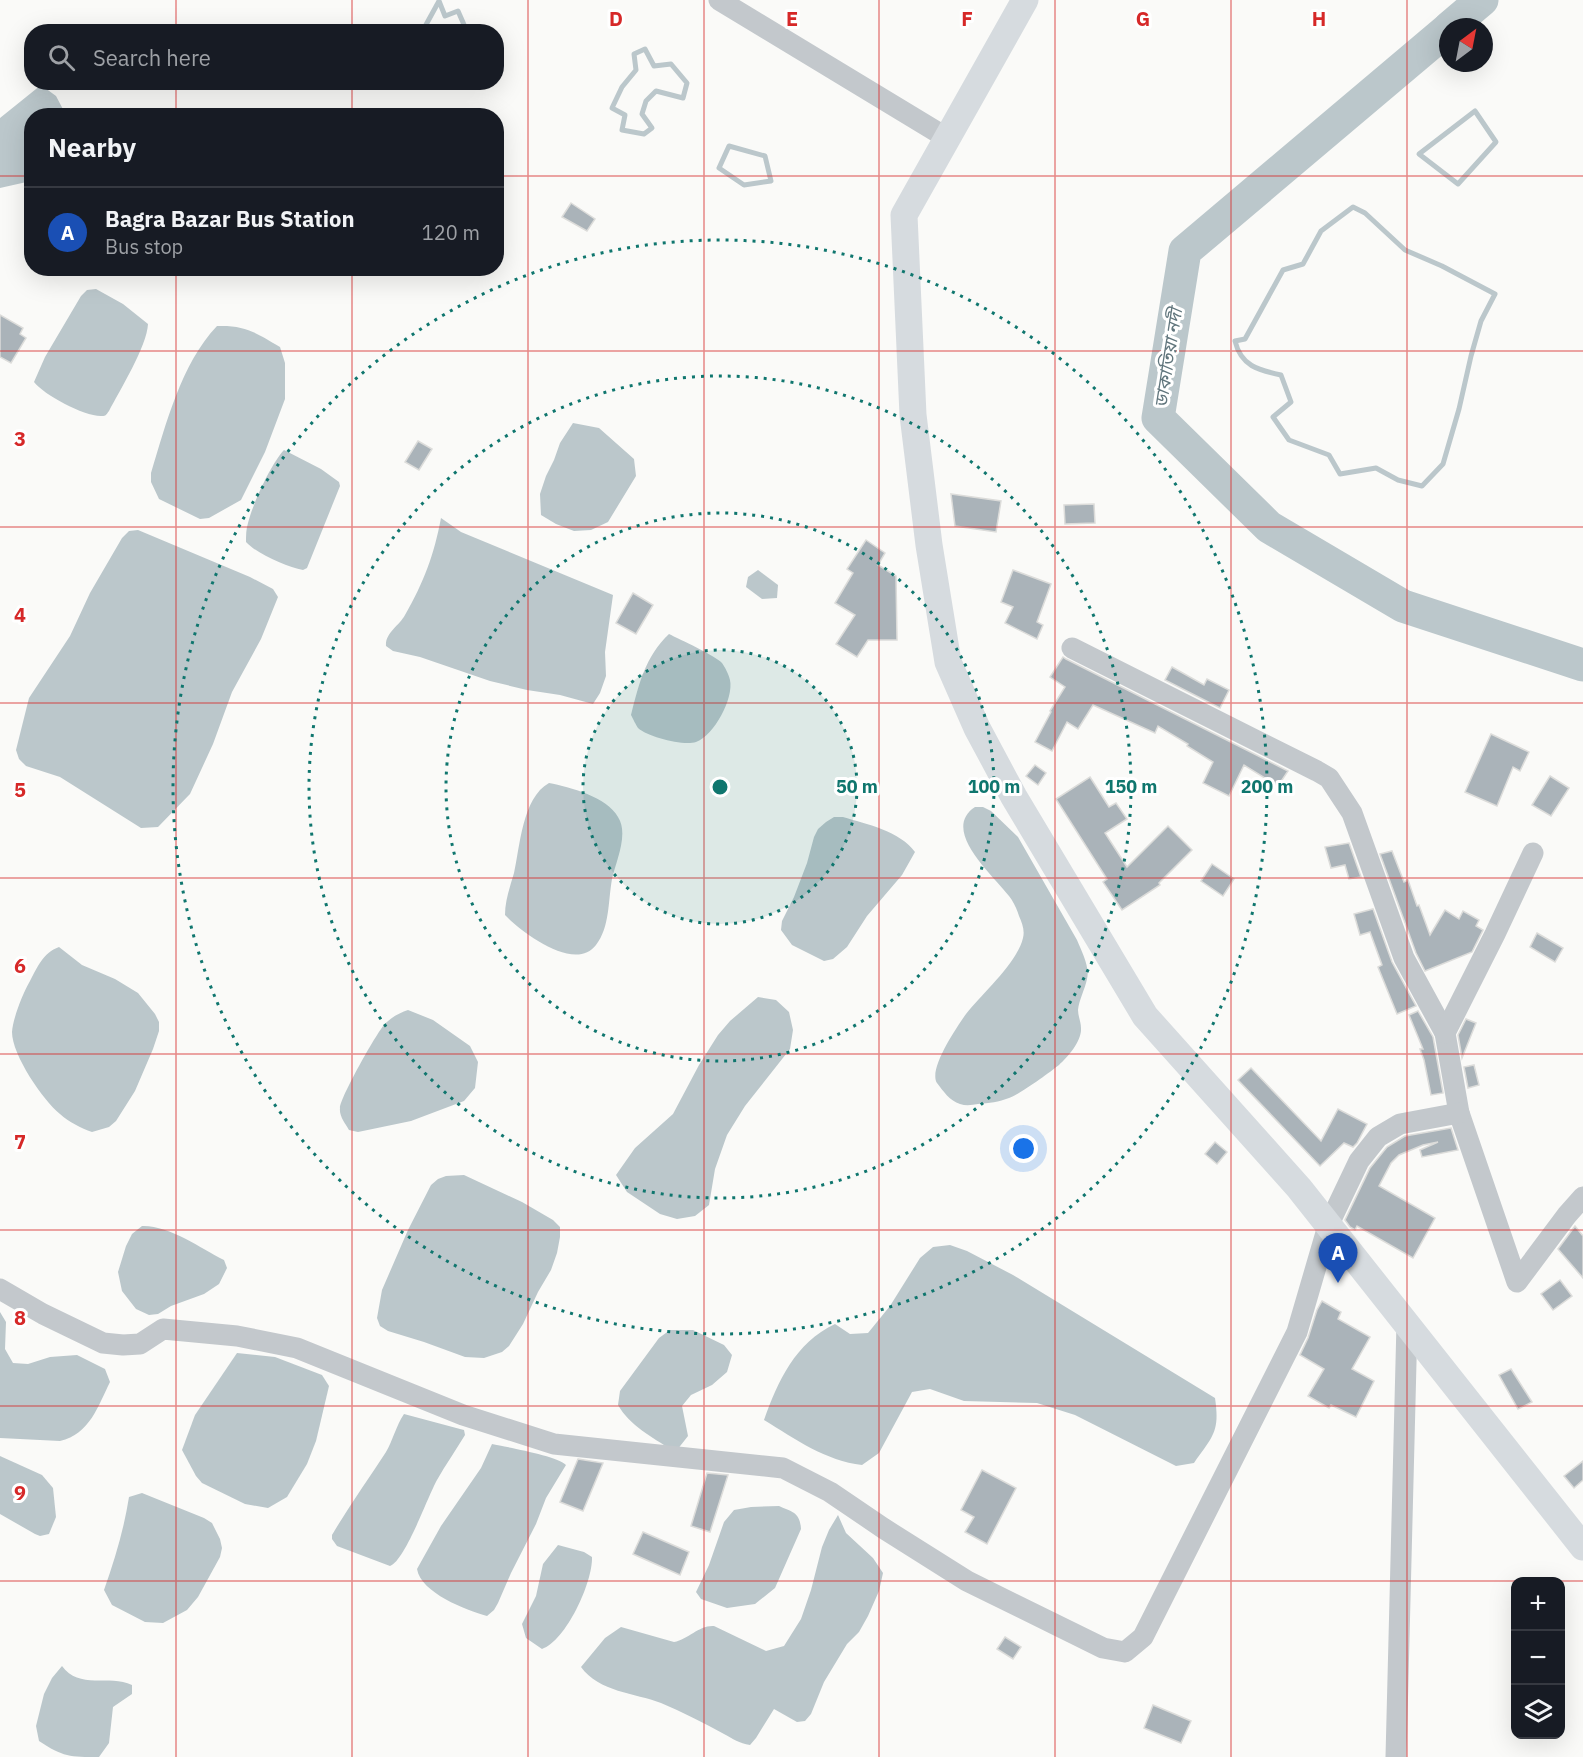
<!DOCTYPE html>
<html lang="en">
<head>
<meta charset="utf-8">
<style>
  :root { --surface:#171b24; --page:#20242c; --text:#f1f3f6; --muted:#9ea1a6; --line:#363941; --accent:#e4572e }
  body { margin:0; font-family:"IBM Plex Sans","Noto Sans Bengali",sans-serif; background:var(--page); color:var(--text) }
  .controls { position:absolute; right:18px; bottom:18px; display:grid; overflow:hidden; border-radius:12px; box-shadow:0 6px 24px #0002 }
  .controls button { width:54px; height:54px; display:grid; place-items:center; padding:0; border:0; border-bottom:2px solid var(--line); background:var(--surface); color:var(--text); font:30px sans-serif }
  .compass { position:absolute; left:1439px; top:18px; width:54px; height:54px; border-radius:50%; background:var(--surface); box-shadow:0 6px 24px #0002; rotate:32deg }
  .you { position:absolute; left:1024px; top:1149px; width:21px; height:21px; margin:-15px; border:4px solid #fff; border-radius:50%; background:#1a73e8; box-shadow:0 0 0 9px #1a73e833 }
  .badge { display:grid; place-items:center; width:39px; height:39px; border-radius:50%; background:var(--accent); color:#fff; font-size:20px; font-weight:700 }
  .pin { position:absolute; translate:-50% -50px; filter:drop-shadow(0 2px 3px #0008) }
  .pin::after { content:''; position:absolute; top:32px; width:21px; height:18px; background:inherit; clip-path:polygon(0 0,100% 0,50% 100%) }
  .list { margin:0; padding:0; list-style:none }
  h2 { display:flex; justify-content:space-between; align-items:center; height:78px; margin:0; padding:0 24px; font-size:26px }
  h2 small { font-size:20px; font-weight:400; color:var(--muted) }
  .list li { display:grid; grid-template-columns:39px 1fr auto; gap:18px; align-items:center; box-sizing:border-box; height:90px; padding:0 24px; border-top:2px solid var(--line) }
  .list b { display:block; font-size:22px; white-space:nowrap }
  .list p { margin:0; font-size:20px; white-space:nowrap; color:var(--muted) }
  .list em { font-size:20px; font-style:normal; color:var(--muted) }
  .icon { flex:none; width:33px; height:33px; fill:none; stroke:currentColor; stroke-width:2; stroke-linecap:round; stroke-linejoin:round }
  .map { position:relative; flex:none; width:1583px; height:1757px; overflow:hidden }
  .search { position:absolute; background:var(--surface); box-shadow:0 6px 24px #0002; left:24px; top:24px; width:480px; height:66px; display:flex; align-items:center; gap:15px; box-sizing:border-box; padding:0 21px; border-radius:24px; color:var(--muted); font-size:22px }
  .panel { position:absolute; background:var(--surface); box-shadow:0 6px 24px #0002; left:24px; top:108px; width:480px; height:168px; border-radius:24px }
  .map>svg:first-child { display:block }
</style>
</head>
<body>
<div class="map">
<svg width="1583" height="1757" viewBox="0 0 1583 1757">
  <rect width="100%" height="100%" fill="#fafaf8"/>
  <g fill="#bbc7cb">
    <polygon points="41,85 56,96 66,115 32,116 31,181 0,188 0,118"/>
    <path d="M96,289L123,304L148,324C147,346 120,390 109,411C106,415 106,416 102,416C85,417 44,395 34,382L45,357L81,296L87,290Z"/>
    <path d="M217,326C246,325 256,333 280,347L285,363V399L265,452L241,500L209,518L200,519L159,499L151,482V473C166,424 181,364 217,326Z"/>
    <polygon points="573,423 599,428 634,459 636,476 608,522 591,530 574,531 556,524 541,515 540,494 546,476 554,460 560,443"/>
    <path d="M284,450L321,469L339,482L340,486L307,568L303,570C287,567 257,554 246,542C246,536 246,529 248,523C253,503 271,464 284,450Z"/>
    <path d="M441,518L461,532L613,595L605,652L606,676L600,693L593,704L560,695L527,690L490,681L420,657L393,651L386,646C385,633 399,626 405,615C424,582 434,555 441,518Z"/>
    <polygon points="138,530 250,577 273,589 278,597 261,639 232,692 213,744 190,794 158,827 141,828 60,777 26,766 19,759 16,750 29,698 70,636 90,593 122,538 129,531"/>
    <polygon points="758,570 778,585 777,598 762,599 746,587 748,577"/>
    <path d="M669,634C679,639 716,656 722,663C725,667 729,675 730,680C734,698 714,736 696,742C683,746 648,737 638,728C636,725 633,719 631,715C639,684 645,657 669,634Z"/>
    <path d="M549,783C570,787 607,797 618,817C629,834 616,861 612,879C608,901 610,927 596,945C575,973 521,932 505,915C505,900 510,887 514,873C520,847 522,798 549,783Z"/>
    <path d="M975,807H983L991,811L1018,837L1077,940C1082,952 1090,967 1087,979C1085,989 1079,1000 1078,1010C1078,1016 1081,1022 1081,1028C1082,1041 1068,1057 1059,1065C1049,1073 1020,1094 1009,1098C999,1102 989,1103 978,1104C972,1105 966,1106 960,1104C950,1101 943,1091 937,1083C928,1069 957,1027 966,1014C982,994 1017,963 1023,938C1025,930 1022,923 1019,916C1017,909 1013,901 1009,896C993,875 940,830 975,807Z"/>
    <path d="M834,817H843C866,824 900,831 915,852L902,875L867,916L847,947L833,959L824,961L792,945L781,930L782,921L794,897L807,863L814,837L818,829L826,822Z"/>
    <path d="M59,947L82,965L115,979L138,993L155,1014L159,1022V1031L153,1049L135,1091L116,1121L109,1127L92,1132C81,1128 69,1122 60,1114C43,1100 12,1055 12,1032C13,1018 23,993 30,981C38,966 43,953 59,947Z"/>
    <polygon points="758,997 776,1000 789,1012 793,1030 790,1049 745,1106 727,1135 715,1169 709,1205 695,1216 677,1219 660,1214 627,1192 616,1175 635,1148 673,1114 699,1065 718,1035 730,1021"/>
    <path d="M408,1010L433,1020L470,1046L478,1062L475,1088L464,1101L411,1121L358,1132L349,1130C345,1123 339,1116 340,1108C340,1098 376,1034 384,1025C390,1018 399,1013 408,1010Z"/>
    <polygon points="464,1175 522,1202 553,1220 560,1227 560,1237 557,1253 551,1270 538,1292 523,1324 509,1346 502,1352 484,1358 465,1357 424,1342 388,1331 380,1326 377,1318 382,1290 408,1230 431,1185 438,1179 446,1176"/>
    <path d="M142,1226C169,1225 200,1248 224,1260L227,1268L219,1284L204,1294L171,1306L158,1314L149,1315L136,1309L122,1291L118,1272L126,1246L132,1234Z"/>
    <path d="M950,1245L967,1251L1013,1275L1215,1398C1220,1432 1213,1436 1194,1463L1176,1466L1075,1415L1037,1403L964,1401L930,1389L912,1392L879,1453L862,1465C826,1461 795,1439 764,1420C778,1381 795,1343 835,1324L850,1334L868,1333L890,1306L920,1258L933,1247Z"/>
    <path d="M0,1312L6,1322L5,1349L13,1363L28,1364L50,1357L77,1355L105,1369L110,1382C98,1406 90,1434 60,1441L0,1438Z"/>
    <path d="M670,1330H693L724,1345L732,1355L727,1372L712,1385L691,1395L682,1406L688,1436L677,1450H672C652,1437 630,1426 618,1405L620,1391L659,1338Z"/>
    <polygon points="237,1353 275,1357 322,1375 329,1386 316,1441 307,1464 287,1497 268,1508 245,1504 202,1483 196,1476 182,1450 195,1415"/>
    <path d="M404,1414L460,1429L464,1430L465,1435C456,1450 446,1464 437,1480C428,1496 405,1561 390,1566L337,1546L332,1539V1535C349,1506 368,1480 386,1452C393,1440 396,1426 404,1414Z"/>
    <path d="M492,1444C507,1447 558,1456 566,1465L546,1498L536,1524L511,1573L498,1603L494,1610L487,1616C466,1610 421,1593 417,1569L441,1526L481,1468Z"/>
    <polygon points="0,1456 42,1475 53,1488 56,1517 49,1534 40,1536 35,1534 0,1514"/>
    <path d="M142,1493L204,1518L212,1523L220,1539L222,1548L220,1557L198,1597L187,1610L163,1623L145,1622L112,1605L104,1590C115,1559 124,1529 129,1497Z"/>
    <path d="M779,1506C792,1512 800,1512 801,1529L775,1588L755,1604L727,1608L701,1599L696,1592L709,1565L724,1522L734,1510L751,1507Z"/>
    <path d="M838,1515L846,1533L873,1558L883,1573L879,1591L868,1616L859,1632L847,1644L824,1682L811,1714L805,1721L797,1722L774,1709L756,1738L750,1745C739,1743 733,1739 724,1734C704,1723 682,1712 661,1703C635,1693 599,1692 581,1667L605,1638L621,1627L674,1642C689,1639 699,1625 714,1626L766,1651L784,1646L801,1619L811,1590L822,1547L829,1530Z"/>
    <path d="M558,1545L584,1552L592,1557C593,1582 566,1641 542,1649L526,1638L522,1624L536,1596L543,1564Z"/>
    <path d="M62,1666C79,1690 109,1674 132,1685V1694L113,1707L109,1743L99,1757C70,1757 63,1757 39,1741L36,1726L44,1694L52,1678Z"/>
  </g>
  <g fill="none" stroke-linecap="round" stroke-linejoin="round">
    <g stroke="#bbc7cb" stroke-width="5">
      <polyline points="422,32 439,1 445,16 458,11 465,27 453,32"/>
      <polygon points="645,49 654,66 671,64 687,83 683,98 656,91 646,101 642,114 652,128 644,134 622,130 625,115 612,108 622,87 636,70 634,54"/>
      <polygon points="1475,111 1496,142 1458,184 1419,154"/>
      <polygon points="729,146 765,156 771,181 744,185 719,168"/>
      <path d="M1353,207L1365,213L1405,250L1442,266L1495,294L1481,321L1471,356L1459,409L1443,464L1422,486L1398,480L1376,468L1340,474L1329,455L1289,440L1273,417L1291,402L1281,375C1258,370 1241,366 1235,341L1245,339L1283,270L1303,264L1321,231Z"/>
    </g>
    <g stroke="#bbc7cb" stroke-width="33">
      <polyline points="1450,27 1482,0"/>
      <polyline points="1448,29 1185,251 1158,418 1269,527 1403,606 1583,665"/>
    </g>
  </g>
  <g fill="#aab3b9" stroke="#dcdcda" stroke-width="1.5">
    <polygon points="571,203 595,219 587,231 562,217"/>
    <polygon points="0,315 23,328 20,334 26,338 11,363 0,357"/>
    <polygon points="418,441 432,449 419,470 405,462"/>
    <polygon points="951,494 1001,501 996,532 955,526"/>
    <polygon points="1094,504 1095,523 1065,524 1064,505"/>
    <polygon points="866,540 885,553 878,565 896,576 897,640 868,640 857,657 836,644 855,615 835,603 853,573 847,569"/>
    <polygon points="1013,570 1051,584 1037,622 1043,625 1037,639 1005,623 1013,607 1001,602"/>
    <polygon points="633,593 653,605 636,634 616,623"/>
    <polygon points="1063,657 1066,659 1288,771 1278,786 1244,765 1229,796 1203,783 1213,762 1187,746 1188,744 1158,726 1155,733 1093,705 1078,729 1067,722 1052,751 1035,742 1051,712 1050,711 1065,687 1050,677"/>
    <polygon points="1172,667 1204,685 1207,679 1229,690 1220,708 1165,680"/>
    <polygon points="1491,734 1529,752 1520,771 1513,767 1497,806 1465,792"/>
    <polygon points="1035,765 1046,773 1038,785 1026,776"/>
    <polygon points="1550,776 1569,788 1551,816 1532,805"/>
    <polygon points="1090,777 1109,807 1116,803 1127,819 1105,833 1127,867 1168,826 1192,850 1159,883 1160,885 1122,910 1103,882 1107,879 1056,799"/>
    <polygon points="1349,843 1361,877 1349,879 1345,865 1331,868 1325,847"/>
    <polygon points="1392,851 1404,882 1408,880 1417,906 1419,905 1430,935 1445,910 1459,919 1463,911 1479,920 1476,926 1483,930 1472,952 1425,971 1416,953 1380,854"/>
    <polygon points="1212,864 1234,879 1223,896 1201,881"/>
    <polygon points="1373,909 1392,962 1416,1006 1397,1014 1378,967 1382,965 1370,932 1360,935 1354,914"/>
    <polygon points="1537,933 1563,948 1555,962 1530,947"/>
    <polygon points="1418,1011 1433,1037 1443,1093 1431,1095 1424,1060 1420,1049 1423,1049 1409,1015"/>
    <polygon points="1466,1019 1476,1023 1462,1058 1458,1035"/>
    <polygon points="1474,1065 1479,1085 1468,1088 1464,1067"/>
    <polygon points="1251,1068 1321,1141 1338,1109 1367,1124 1357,1143 1353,1147 1344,1143 1320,1166 1238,1080"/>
    <polygon points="1451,1128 1458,1150 1422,1157 1420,1150 1438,1142 1423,1145 1399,1155 1391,1163 1379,1186 1435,1218 1413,1258 1357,1226 1355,1230 1350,1227 1345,1220 1370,1168 1387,1147 1405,1136"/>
    <polygon points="1215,1142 1227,1152 1217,1164 1205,1154"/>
    <polygon points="1575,1226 1583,1236 1583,1278 1558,1249"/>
    <polygon points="1560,1280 1572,1296 1553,1310 1541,1294"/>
    <polygon points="1322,1301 1341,1312 1338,1319 1370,1337 1352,1369 1374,1381 1356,1417 1331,1405 1329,1408 1308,1396 1324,1369 1300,1355 1308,1338 1317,1310"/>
    <polygon points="1511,1369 1532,1402 1518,1409 1499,1375"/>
    <polygon points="578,1459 603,1463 583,1511 560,1502"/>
    <polygon points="1583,1461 1583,1480 1574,1488 1564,1476"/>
    <polygon points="982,1470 1016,1488 987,1544 965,1532 974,1517 961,1510"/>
    <polygon points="707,1473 728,1475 710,1532 691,1526"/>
    <polygon points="643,1532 689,1552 680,1575 633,1554"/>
    <polygon points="1005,1637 1021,1647 1013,1659 997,1649"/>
    <polygon points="1153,1705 1191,1721 1181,1743 1144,1728"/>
  </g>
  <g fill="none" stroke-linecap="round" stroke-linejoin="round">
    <g stroke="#c3c8cc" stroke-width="21">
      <polyline points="719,0 947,138"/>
      <polyline points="1072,648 1317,771 1329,778 1352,813 1404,958 1445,1033 1459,1113 1517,1282 1567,1215 1583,1197"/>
      <polyline points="1445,1033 1495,934 1533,853"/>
      <polyline points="0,1289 43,1314 103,1343 123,1345 140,1344 163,1329 237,1336 297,1348 463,1415 554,1444 783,1468 830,1492 883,1528 967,1581 1103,1648 1125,1652 1143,1637 1297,1332 1328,1226 1359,1161 1378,1137 1400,1124 1459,1113"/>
      <polyline points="1396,1757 1407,1323"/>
    </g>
    <polyline stroke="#d6dbdf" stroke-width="27" points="1025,0 904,215 913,415 929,545 948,662 977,728 1014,797 1145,1016 1299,1188 1583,1547"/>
  </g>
  <path fill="none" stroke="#d62828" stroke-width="1.5" stroke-opacity="0.55" d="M176,0V32M352,0V32M528,0V1757M704,0V1757M879,0V1757M1055,0V1757M1231,0V1757M1407,0V1757M176,82V116M352,82V116M0,176H32M496,176H1583M176,268V1757M352,268V1757M0,351H1583M0,527H1583M0,703H1583M0,878H1583M0,1054H1583M0,1230H1583M0,1406H1583M0,1581H1583"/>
  <circle cx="720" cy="787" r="137" fill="#0f766e" fill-opacity=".12"/>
  <g fill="none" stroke="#0f766e" stroke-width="3" stroke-dasharray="3 6">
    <circle cx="720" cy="787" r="137"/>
    <circle cx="720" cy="787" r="274"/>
    <circle cx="720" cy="787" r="411"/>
    <circle cx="720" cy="787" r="547"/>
  </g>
  <g text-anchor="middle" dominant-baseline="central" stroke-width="6" stroke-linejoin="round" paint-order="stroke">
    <g font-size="18" font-style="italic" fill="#60757c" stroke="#fff">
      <text transform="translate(1168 358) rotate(-81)">ডাকাতিয়া নদী</text>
    </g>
  </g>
  <g font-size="20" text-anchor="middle" font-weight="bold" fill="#d62828" stroke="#fff" stroke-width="6" stroke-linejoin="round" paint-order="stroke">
    <text x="616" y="26">D</text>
    <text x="792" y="26">E</text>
    <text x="967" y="26">F</text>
    <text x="1143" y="26">G</text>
    <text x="1319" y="26">H</text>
    <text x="20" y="446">3</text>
    <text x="20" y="622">4</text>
    <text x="20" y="797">5</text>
    <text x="20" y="973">6</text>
    <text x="20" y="1149">7</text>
    <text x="20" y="1325">8</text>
    <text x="20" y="1500">9</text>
  </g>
  <circle cx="720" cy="787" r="9" fill="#0f766e" stroke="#fff" stroke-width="3"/>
  <g font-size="18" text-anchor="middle" font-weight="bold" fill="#0f766e" stroke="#fff" stroke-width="6" stroke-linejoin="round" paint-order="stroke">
    <text x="857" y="793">50 m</text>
    <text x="994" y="793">100 m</text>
    <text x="1131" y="793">150 m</text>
    <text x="1267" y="793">200 m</text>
  </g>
</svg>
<div class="controls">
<button>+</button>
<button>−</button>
<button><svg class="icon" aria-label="layers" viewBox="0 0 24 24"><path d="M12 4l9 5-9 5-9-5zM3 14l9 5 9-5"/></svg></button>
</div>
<svg class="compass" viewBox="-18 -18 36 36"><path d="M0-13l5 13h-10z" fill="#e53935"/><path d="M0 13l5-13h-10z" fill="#9ea1a6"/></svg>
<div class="you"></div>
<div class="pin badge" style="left:1338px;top:1283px;background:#1a4fb4">A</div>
<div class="search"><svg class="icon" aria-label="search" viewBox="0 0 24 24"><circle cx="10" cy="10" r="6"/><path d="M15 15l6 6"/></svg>Search here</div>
<section class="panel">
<h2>Nearby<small></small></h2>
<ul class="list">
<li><span class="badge" style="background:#1a4fb4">A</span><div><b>Bagra Bazar Bus Station</b><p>Bus stop</p></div><em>120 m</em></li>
</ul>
</section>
</div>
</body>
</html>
